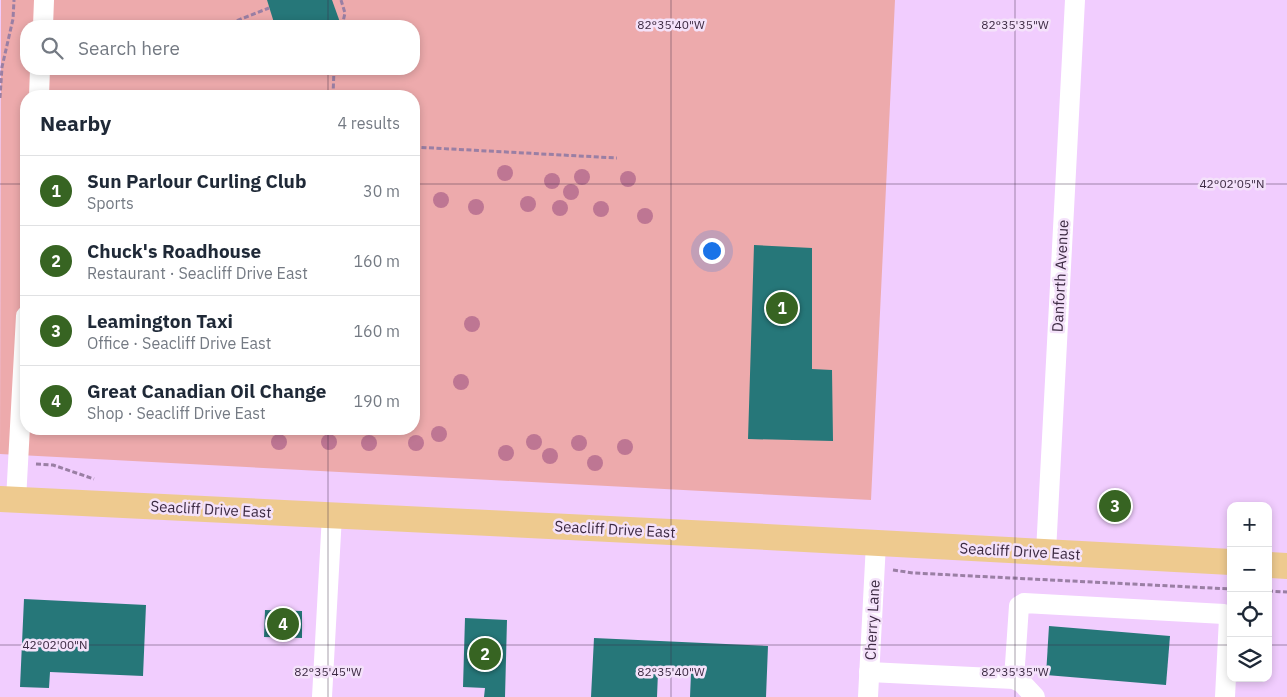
<!DOCTYPE html>
<html lang="en">
<head>
<meta charset="utf-8">
<style>
  :root { --surface:#fff; --page:#f6f6f7; --text:#1f2937; --muted:#747a83; --line:#e0e1e3; --accent:#376422 }
  body { margin:0; font-family:"IBM Plex Sans",sans-serif; background:var(--page); color:var(--text) }
  .controls { position:absolute; right:15px; bottom:15px; display:grid; overflow:hidden; border-radius:10px; box-shadow:0 2px 8px #0003 }
  .controls button { width:45px; height:45px; display:grid; place-items:center; padding:0; border:0; border-bottom:1px solid var(--line); background:var(--surface); color:var(--text); font:25px sans-serif }
  .you { position:absolute; left:711px; top:250px; width:18px; height:18px; margin:-12px; border:4px solid #fff; border-radius:50%; background:#1a73e8; box-shadow:0 0 0 8px #1a73e833 }
  .badge { display:grid; place-items:center; width:32px; height:32px; border-radius:50%; background:var(--accent); color:#fff; font-size:16px; font-weight:700 }
  .pin { position:absolute; translate:-50% -50%; border:2px solid #fff; box-shadow:0 1px 5px #0006 }
  .list { margin:0; padding:0; list-style:none }
  h2 { display:flex; justify-content:space-between; align-items:center; height:65px; margin:0; padding:0 20px; font-size:21px }
  h2 small { font-size:16px; font-weight:400; color:var(--muted) }
  .list li { display:grid; grid-template-columns:32px 1fr auto; gap:15px; align-items:center; box-sizing:border-box; height:70px; padding:0 20px; border-top:1px solid var(--line) }
  .list b { display:block; font-size:19px; white-space:nowrap }
  .list p { margin:0; font-size:16px; white-space:nowrap; color:var(--muted) }
  .list em { font-size:16px; font-style:normal; color:var(--muted) }
  .icon { flex:none; width:28px; height:28px; fill:none; stroke:currentColor; stroke-width:2; stroke-linecap:round; stroke-linejoin:round }
  .map { position:relative; flex:none; width:1287px; height:697px; overflow:hidden }
  .search { position:absolute; background:var(--surface); box-shadow:0 2px 8px #0003; left:20px; top:20px; width:400px; height:55px; display:flex; align-items:center; gap:12px; box-sizing:border-box; padding:0 18px; border-radius:20px; color:var(--muted); font-size:19px }
  .panel { position:absolute; background:var(--surface); box-shadow:0 2px 8px #0003; left:20px; top:90px; width:400px; height:345px; border-radius:20px }
  .map>svg:first-child { display:block }
</style>
</head>
<body>
<div class="map">
<svg width="1287" height="697" viewBox="0 0 1287 697">
  <rect width="100%" height="100%" fill="#f1cdfe"/>
  <path fill="#edaaac" fill-rule="evenodd" d="M1,0H895L871,500L0,454ZM26,26H414V69H26ZM26,96H414V429H26Z"/>
  <g fill="#267779">
    <polygon points="267,0 332,0 341,25 336,26 275,26"/>
    <polygon points="754,245 812,248 812,369 832,370 833,441 748,439"/>
    <polygon points="24,599 146,605 143,676 50,672 49,688 20,687"/>
    <polygon points="265,610 302,611 302,638 264,637"/>
    <polygon points="465,618 507,620 505,697 484,697 485,688 463,687"/>
    <polygon points="1049,626 1170,636 1166,685 1046,675"/>
    <polygon points="594,638 768,646 766,697 690,697 691,673 658,672 657,697 591,697"/>
  </g>
  <g fill="none" stroke-linecap="round" stroke-linejoin="round">
    <g stroke="#9a7fa4" stroke-width="3" stroke-dasharray="5 2.5" stroke-linecap="butt">
      <polyline points="341,0 345,13 342,26"/>
      <polyline points="223,26 269,8"/>
      <polyline points="333,96 334,69"/>
      <polyline points="0,98 2,67 13,19 14,0"/>
      <polyline points="414,147 617,158"/>
      <polyline points="36,464 53,465 94,479"/>
      <polyline points="893,570 913,573 1231,589"/>
      <polyline points="1268,591 1287,592"/>
    </g>
    <g stroke="#fff" stroke-width="20">
      <polyline points="43,26 44,0"/>
      <polyline points="39,96 40,69"/>
      <polyline points="16,500 26,316"/>
      <polyline points="1046,552 1075,0"/>
      <polyline points="869,672 1014,679 1022,683 1035,697"/>
      <polyline points="1014,679 1019,606 1024,603 1224,614 1229,618 1225,697"/>
      <polyline points="322,697 332,515"/>
      <polyline points="868,697 876,543"/>
    </g>
    <g stroke="#eeca8f" stroke-width="26">
      <polyline points="0,499 711,534 1231,562"/>
      <polyline points="1268,565 1287,566"/>
    </g>
  </g>
  <g fill="#be7693">
    <circle cx="505" cy="173" r="8"/>
    <circle cx="582" cy="177" r="8"/>
    <circle cx="628" cy="179" r="8"/>
    <circle cx="552" cy="181" r="8"/>
    <circle cx="571" cy="192" r="8"/>
    <circle cx="441" cy="200" r="8"/>
    <circle cx="528" cy="204" r="8"/>
    <circle cx="476" cy="207" r="8"/>
    <circle cx="560" cy="208" r="8"/>
    <circle cx="601" cy="209" r="8"/>
    <circle cx="645" cy="216" r="8"/>
    <circle cx="472" cy="324" r="8"/>
    <circle cx="461" cy="382" r="8"/>
    <circle cx="439" cy="434" r="8"/>
    <circle cx="279" cy="442" r="8"/>
    <circle cx="329" cy="442" r="8"/>
    <circle cx="534" cy="442" r="8"/>
    <circle cx="369" cy="443" r="8"/>
    <circle cx="416" cy="443" r="8"/>
    <circle cx="579" cy="443" r="8"/>
    <circle cx="625" cy="447" r="8"/>
    <circle cx="506" cy="453" r="8"/>
    <circle cx="550" cy="456" r="8"/>
    <circle cx="595" cy="463" r="8"/>
  </g>
  <path fill="none" stroke="#3c2a42" stroke-width="1" stroke-opacity="0.45" d="M328,0V26M671,0V697M1015,0V697M328,69V96M0,184H26M414,184H1287M328,429V697M0,645H1231M1268,645H1287"/>
  <g text-anchor="middle" dominant-baseline="central" stroke-width="5" stroke-linejoin="round" paint-order="stroke">
    <g font-size="15" fill="#3c2a42" stroke="#f4e2fa">
      <text transform="translate(1060 276) rotate(-87)">Danforth Avenue</text>
      <text transform="translate(211 509) rotate(3)">Seacliff Drive East</text>
      <text transform="translate(615 529) rotate(3)">Seacliff Drive East</text>
      <text transform="translate(1020 551) rotate(3)">Seacliff Drive East</text>
      <text transform="translate(872 620) rotate(-87)">Cherry Lane</text>
    </g>
  </g>
  <g font-size="12" text-anchor="middle" fill="#3c2a42" stroke="#f4e2fa" stroke-width="5" stroke-linejoin="round" paint-order="stroke">
    <text x="671" y="29">82°35'40"W</text>
    <text x="1015" y="29">82°35'35"W</text>
    <text x="1232" y="188">42°02'05"N</text>
    <text x="55" y="649">42°02'00"N</text>
    <text x="328" y="676">82°35'45"W</text>
    <text x="671" y="676">82°35'40"W</text>
    <text x="1015" y="676">82°35'35"W</text>
  </g>
</svg>
<div class="controls">
<button>+</button>
<button>−</button>
<button><svg class="icon" aria-label="locate" viewBox="0 0 24 24"><circle cx="12" cy="12" r="6"/><path d="M12 2v4M12 18v4M2 12h4M18 12h4"/></svg></button>
<button><svg class="icon" aria-label="layers" viewBox="0 0 24 24"><path d="M12 4l9 5-9 5-9-5zM3 14l9 5 9-5"/></svg></button>
</div>
<div class="you"></div>
<div class="pin badge" style="left:782px;top:308px">1</div>
<div class="pin badge" style="left:485px;top:654px">2</div>
<div class="pin badge" style="left:1115px;top:506px">3</div>
<div class="pin badge" style="left:283px;top:624px">4</div>
<div class="search"><svg class="icon" aria-label="search" viewBox="0 0 24 24"><circle cx="10" cy="10" r="6"/><path d="M15 15l6 6"/></svg>Search here</div>
<section class="panel">
<h2>Nearby<small>4 results</small></h2>
<ul class="list">
<li><span class="badge">1</span><div><b>Sun Parlour Curling Club</b><p>Sports</p></div><em>30 m</em></li>
<li><span class="badge">2</span><div><b>Chuck's Roadhouse</b><p>Restaurant · Seacliff Drive East</p></div><em>160 m</em></li>
<li><span class="badge">3</span><div><b>Leamington Taxi</b><p>Office · Seacliff Drive East</p></div><em>160 m</em></li>
<li><span class="badge">4</span><div><b>Great Canadian Oil Change</b><p>Shop · Seacliff Drive East</p></div><em>190 m</em></li>
</ul>
</section>
</div>
</body>
</html>
